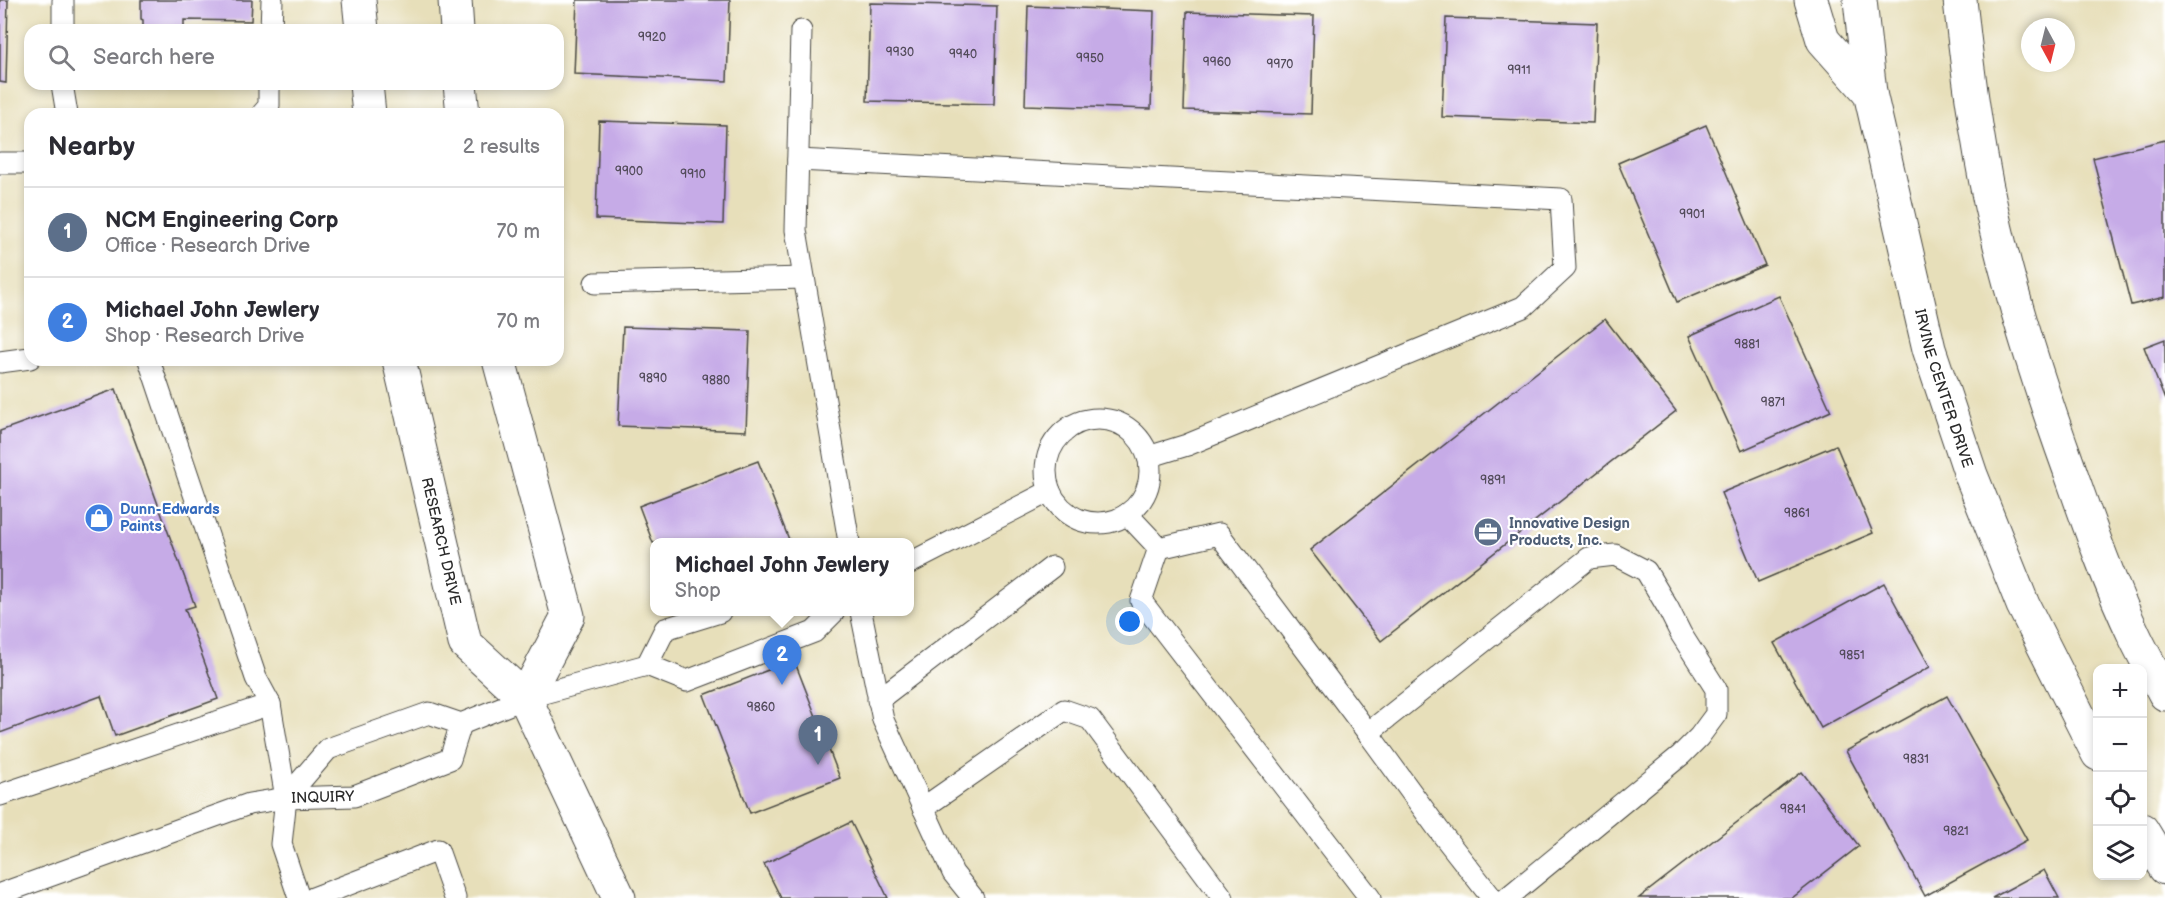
<!DOCTYPE html>
<html lang="en">
<head>
<meta charset="utf-8">
<style>
  :root { --surface:#fff; --page:#f2f2f3; --text:#2b2b33; --muted:#7c7c81; --line:#e1e1e2; --accent:#1f6fb2 }
  body { margin:0; font-family:"Balsamiq Sans",sans-serif; background:var(--page); color:var(--text) }
  .controls { position:absolute; right:18px; bottom:18px; display:grid; overflow:hidden; border-radius:12px; box-shadow:0 3px 9px #0003 }
  .controls button { width:54px; height:54px; display:grid; place-items:center; padding:0; border:0; border-bottom:2px solid var(--line); background:var(--surface); color:var(--text); font:30px sans-serif }
  .compass { position:absolute; left:2021px; top:18px; width:54px; height:54px; border-radius:50%; background:var(--surface); box-shadow:0 3px 9px #0003; rotate:173deg }
  .you { position:absolute; left:1130px; top:622px; width:21px; height:21px; margin:-15px; border:4px solid #fff; border-radius:50%; background:#1a73e8; box-shadow:0 0 0 9px #1a73e833 }
  .badge { display:grid; place-items:center; width:39px; height:39px; border-radius:50%; background:var(--accent); color:#fff; font-size:20px; font-weight:700 }
  .pin { position:absolute; translate:-50% -50px; filter:drop-shadow(0 2px 3px #0008) }
  .pin::after { content:''; position:absolute; top:32px; width:21px; height:18px; background:inherit; clip-path:polygon(0 0,100% 0,50% 100%) }
  .popup { position:absolute; left:650px; top:538px; width:264px; height:78px; box-sizing:border-box; display:grid; place-content:center; border-radius:12px; background:var(--surface); filter:drop-shadow(0 2px 4px #0005); font-size:20px; white-space:nowrap; color:var(--muted) }
  .popup b { font-size:22px; color:var(--text) }
  .popup::after { content:''; position:absolute; left:50%; top:100%; margin-left:-12px; border:12px solid transparent; border-top-color:var(--surface) }
  .list { margin:0; padding:0; list-style:none }
  h2 { display:flex; justify-content:space-between; align-items:center; height:78px; margin:0; padding:0 24px; font-size:26px }
  h2 small { font-size:20px; font-weight:400; color:var(--muted) }
  .list li { display:grid; grid-template-columns:39px 1fr auto; gap:18px; align-items:center; box-sizing:border-box; height:90px; padding:0 24px; border-top:2px solid var(--line) }
  .list b { display:block; font-size:22px; white-space:nowrap }
  .list p { margin:0; font-size:20px; white-space:nowrap; color:var(--muted) }
  .list em { font-size:20px; font-style:normal; color:var(--muted) }
  .icon { flex:none; width:33px; height:33px; fill:none; stroke:currentColor; stroke-width:2; stroke-linecap:round; stroke-linejoin:round }
  .map { position:relative; flex:none; width:2165px; height:898px; overflow:hidden }
  .search { position:absolute; background:var(--surface); box-shadow:0 3px 9px #0003; left:24px; top:24px; width:540px; height:66px; display:flex; align-items:center; gap:15px; box-sizing:border-box; padding:0 21px; border-radius:18px; color:var(--muted); font-size:22px }
  .panel { position:absolute; background:var(--surface); box-shadow:0 3px 9px #0003; left:24px; top:108px; width:540px; height:258px; border-radius:18px }
  .map>svg:first-child { display:block }
</style>
</head>
<body>
<div class="map">
<svg width="2165" height="898" viewBox="0 0 2165 898">
  <rect width="100%" height="100%" fill="#fff"/>
  <filter id="ink" filterUnits="userSpaceOnUse"><feTurbulence type="fractalNoise" baseFrequency=".0167" numOctaves="2"/><feDisplacementMap in="SourceGraphic" scale="12" xChannelSelector="R" yChannelSelector="G"/><feConvolveMatrix kernelMatrix="1 2 1 2 8 2 1 2 1" color-interpolation-filters="sRGB"/></filter>
  <filter id="wash" filterUnits="userSpaceOnUse"><feTurbulence type="fractalNoise" baseFrequency=".008" numOctaves="4" result="noise"/><feDisplacementMap in="SourceGraphic" scale="24" xChannelSelector="R" yChannelSelector="G"/><feGaussianBlur stdDeviation="1.35" result="paint"/><feColorMatrix in="noise" values="0 0 0 0 0 0 0 0 0 0 0 0 0 0 0 0 0 1.4 0 .05"/><feComposite in="paint" operator="in"/></filter>
  <g filter="url(#wash)">
    <rect width="100%" height="100%" fill="#e7dfba"/>
    <g id="blocks">
      <g fill="#c6abe7">
        <polygon points="0,0 8,0 6,83 0,82"/>
        <polygon points="141,0 252,0 251,21 184,20 184,30 143,30 143,20 141,19"/>
        <polygon points="577,0 730,0 727,81 574,74"/>
        <polygon points="870,3 997,6 994,104 867,101"/>
        <polygon points="1028,6 1154,11 1151,109 1025,105"/>
        <polygon points="1187,12 1314,16 1311,114 1184,110"/>
        <polygon points="1446,18 1597,23 1593,123 1442,117"/>
        <polygon points="599,121 726,125 723,224 596,219"/>
        <polygon points="1706,125 1765,265 1677,302 1618,163"/>
        <polygon points="2165,140 2165,297 2131,305 2093,158"/>
        <polygon points="1779,296 1831,411 1741,451 1689,336"/>
        <polygon points="1605,319 1676,411 1381,641 1310,550"/>
        <polygon points="623,327 750,331 746,431 618,426"/>
        <polygon points="2165,339 2165,400 2144,347"/>
        <polygon points="116,389 195,606 185,609 218,699 115,736 101,696 0,733 0,431"/>
        <polygon points="1836,445 1873,533 1758,582 1721,493"/>
        <polygon points="758,461 790,542 653,543 639,506"/>
        <polygon points="1884,583 1930,667 1821,728 1774,643"/>
        <polygon points="794,660 840,778 750,813 704,695"/>
        <polygon points="1947,696 2027,840 1925,896 1846,751"/>
        <polygon points="1802,772 1859,846 1792,898 1639,898"/>
        <polygon points="851,822 888,898 781,898 764,864"/>
        <polygon points="2044,870 2059,898 1992,898"/>
      </g>
    </g>
  </g>
  <g filter="url(#ink)">
    <use href="#blocks" fill-opacity="0" stroke="#474640" stroke-width="1.5"/>
    <g fill="none" stroke-linecap="round" stroke-linejoin="round">
      <g stroke="#474640" stroke-width="23">
        <g id="service">
          <polyline points="63,30 63,0"/>
          <polyline points="271,30 272,0"/>
          <polyline points="801,31 796,230 849,542"/>
          <polyline points="62,84 67,114"/>
          <polyline points="262,114 269,106 269,84"/>
          <polyline points="798,160 1561,199 1565,268 1523,307 1187,445 1148,457"/>
          <polyline points="0,163 30,163"/>
          <polyline points="595,283 804,278"/>
          <polyline points="149,360 256,678 270,704 286,798 281,844 299,898"/>
          <polyline points="0,362 30,358"/>
          <circle cx="1098" cy="471" r="52"/>
          <polyline points="1127,514 1159,548"/>
          <polyline points="1159,548 1219,534 1368,733 1589,558 1615,555 1646,571 1668,608 1681,634 1716,689 1716,714 1699,737 1681,755 1507,898"/>
          <polyline points="1159,548 1141,601 1370,898"/>
          <polyline points="910,563 1050,491"/>
          <polyline points="861,612 883,720 953,873 973,898"/>
          <polyline points="647,665 665,629 720,612"/>
          <polyline points="878,700 1052,567"/>
          <polyline points="1368,733 1438,829 1492,898"/>
          <polyline points="0,795 270,704"/>
          <polyline points="286,798 328,749 429,713 461,724 525,698 647,665 687,681 814,632 834,612"/>
          <polyline points="923,808 1064,710 1090,719 1223,898"/>
          <path id="s1" d="M0,894L249,804L286,798L354,796L450,759L461,724"/>
          <polyline points="313,898 438,850 455,898"/>
        </g>
      </g>
      <g stroke="#474640" stroke-width="35">
        <g id="secondary">
          <polyline points="359,0 362,30"/>
          <polyline points="455,0 457,30"/>
          <polyline points="366,84 369,114"/>
          <polyline points="460,84 463,114"/>
          <path id="s2" d="M399,360L465,643L525,698L619,898"/>
          <polyline points="499,360 568,616 525,698"/>
        </g>
      </g>
      <g stroke="#474640" stroke-width="35">
        <g id="primary">
          <polyline points="1811,0 1823,40 1870,93"/>
          <path id="s3" d="M1860,0L1870,93L1929,349L1971,475L2023,605L2098,754"/>
          <path d="M1960,0C1968,77 1978,154 1996,229C2015,310 2041,390 2069,468C2089,525 2109,583 2135,637C2144,656 2155,675 2165,694"/>
          <polyline points="2142,830 2165,868"/>
        </g>
      </g>
      <use href="#service" stroke="#fff" stroke-width="21"/>
      <use href="#secondary" stroke="#fff" stroke-width="33"/>
      <use href="#primary" stroke="#fff" stroke-width="33"/>
    </g>
  </g>
  <defs>
    <g id="shop-disc" transform="scale(1.5)"><circle r="9.5" fill="#3f7fe0" stroke="#fff"/><path d="M-5-2.5h2.3a2.7 3.5 0 0 1 5.4 0H5L5.5 6h-11ZM-1.5-2.5h3a1.5 2.3 0 0 0-3 0Z" fill="#fff"/></g>
    <g id="office-disc" transform="scale(1.5)"><circle r="9.5" fill="#5c6f8a" stroke="#fff"/><path d="M-6-3h4V-5.5h4V-3h4V5H-6ZM-1-4.5V-3h2v-1.5ZM-6 0V1H6V0Z" fill="#fff"/></g>
  </defs>
  <g fill-rule="evenodd">
    <use href="#shop-disc" x="99" y="518"/>
    <use href="#office-disc" x="1488" y="532"/>
  </g>
  <g text-anchor="middle" dominant-baseline="central" stroke-width="4.5" stroke-linejoin="round" paint-order="stroke">
    <g font-size="12" fill="#524b5a">
      <text x="652" y="37">9920</text>
      <text x="900" y="52">9930</text>
      <text x="963" y="54">9940</text>
      <text x="1090" y="58">9950</text>
      <text x="1217" y="62">9960</text>
      <text x="1280" y="64">9970</text>
      <text x="1519" y="70">9911</text>
      <text x="629" y="171">9900</text>
      <text x="693" y="174">9910</text>
      <text x="1692" y="214">9901</text>
      <text x="1747" y="344">9881</text>
      <text x="653" y="378">9890</text>
      <text x="716" y="380">9880</text>
      <text x="1773" y="402">9871</text>
      <text x="1493" y="480">9891</text>
      <text x="1797" y="513">9861</text>
      <text x="1852" y="655">9851</text>
      <text x="761" y="707">9860</text>
      <text x="1916" y="759">9831</text>
      <text x="1793" y="809">9841</text>
      <text x="1956" y="831">9821</text>
    </g>
    <g font-size="15" fill="#2b2b2b" stroke="#fff">
      <text stroke="none"><textPath href="#s3" startOffset="398">IRVINE CENTER DRIVE</textPath></text>
      <text stroke="none"><textPath href="#s2" startOffset="186">RESEARCH DRIVE</textPath></text>
      <text stroke="none"><textPath href="#s1" startOffset="339">INQUIRY</textPath></text>
    </g>
    <g font-size="15" font-weight="bold" fill="#366cbe" stroke="#fff" text-anchor="start">
      <text x="120" y="509">Dunn-Edwards<tspan x="120" dy="17">Paints</tspan></text>
    </g>
    <g font-size="15" font-weight="bold" fill="#4e5e75" stroke="#fff" text-anchor="start">
      <text x="1509" y="523">Innovative Design<tspan x="1509" dy="17">Products, Inc.</tspan></text>
    </g>
  </g>
</svg>
<div class="controls">
<button>+</button>
<button>−</button>
<button><svg class="icon" aria-label="locate" viewBox="0 0 24 24"><circle cx="12" cy="12" r="6"/><path d="M12 2v4M12 18v4M2 12h4M18 12h4"/></svg></button>
<button><svg class="icon" aria-label="layers" viewBox="0 0 24 24"><path d="M12 4l9 5-9 5-9-5zM3 14l9 5 9-5"/></svg></button>
</div>
<svg class="compass" viewBox="-18 -18 36 36"><path d="M0-13l5 13h-10z" fill="#e53935"/><path d="M0 13l5-13h-10z" fill="#7c7c81"/></svg>
<div class="you"></div>
<div class="pin badge" style="left:818px;top:765px;background:#5c6f8a">1</div>
<div class="pin badge" style="left:782px;top:685px;background:#3f7fe0">2</div>
<div class="popup"><b>Michael John Jewlery</b>Shop</div>
<div class="search"><svg class="icon" aria-label="search" viewBox="0 0 24 24"><circle cx="10" cy="10" r="6"/><path d="M15 15l6 6"/></svg>Search here</div>
<section class="panel">
<h2>Nearby<small>2 results</small></h2>
<ul class="list">
<li><span class="badge" style="background:#5c6f8a">1</span><div><b>NCM Engineering Corp</b><p>Office · Research Drive</p></div><em>70 m</em></li>
<li><span class="badge" style="background:#3f7fe0">2</span><div><b>Michael John Jewlery</b><p>Shop · Research Drive</p></div><em>70 m</em></li>
</ul>
</section>
</div>
</body>
</html>
